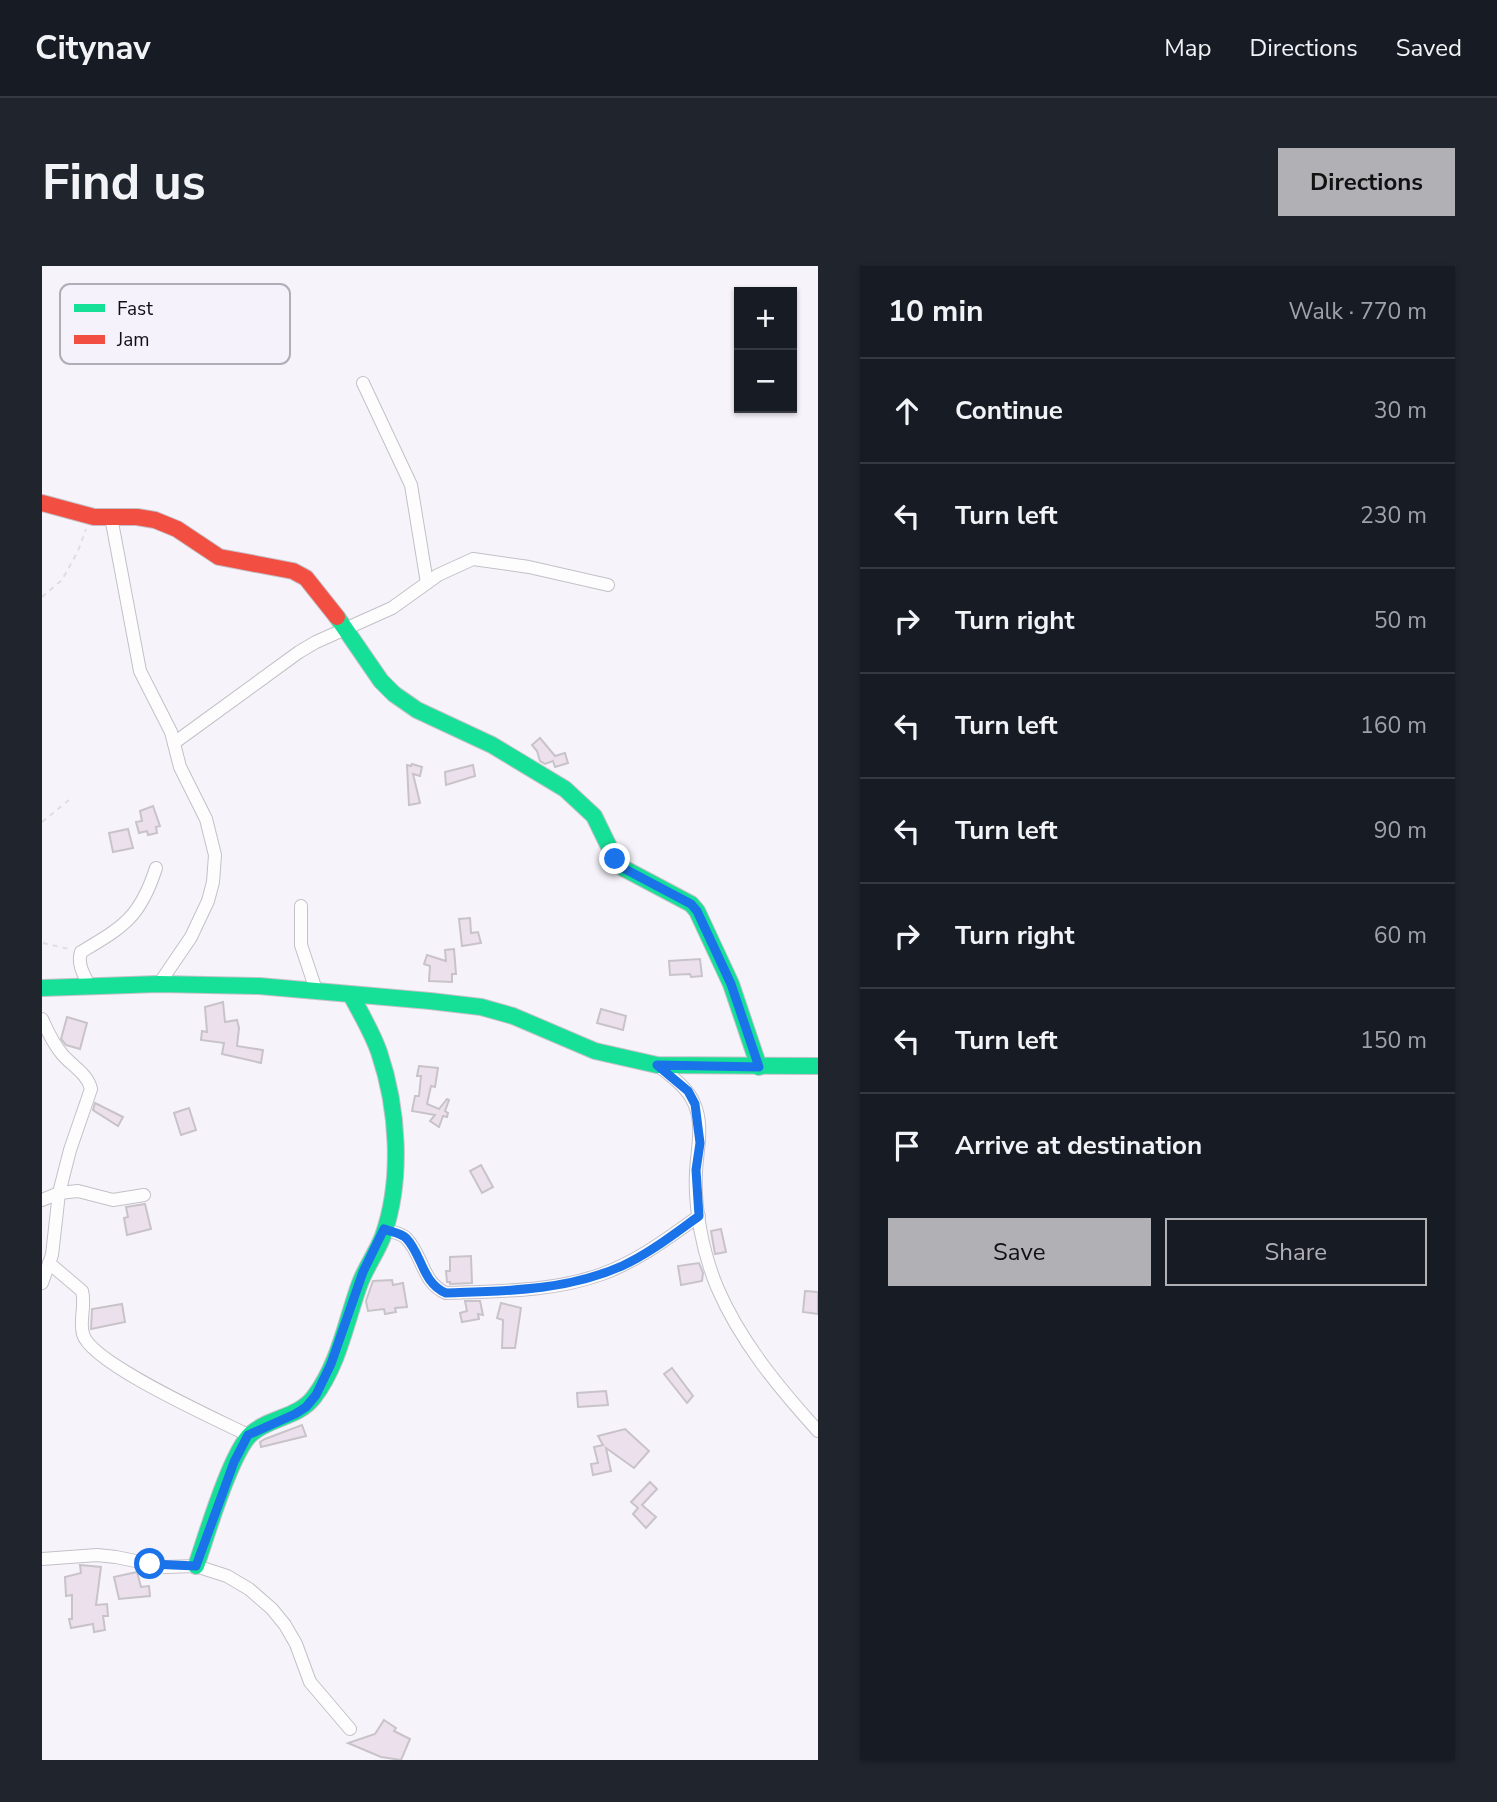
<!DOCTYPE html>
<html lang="en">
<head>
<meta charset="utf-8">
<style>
  :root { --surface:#171b24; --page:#20242c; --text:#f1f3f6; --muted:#9ea1a6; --line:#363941; --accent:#b0b0b5 }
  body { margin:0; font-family:"Nunito Sans",sans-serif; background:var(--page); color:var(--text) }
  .controls { position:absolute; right:21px; top:21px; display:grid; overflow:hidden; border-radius:0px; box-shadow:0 2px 5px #0004 }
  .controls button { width:63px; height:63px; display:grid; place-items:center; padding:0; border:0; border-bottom:2px solid var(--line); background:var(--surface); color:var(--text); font:35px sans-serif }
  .stop { position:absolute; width:21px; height:21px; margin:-16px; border:5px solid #1a73e8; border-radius:50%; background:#fff }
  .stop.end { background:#1a73e8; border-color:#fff; box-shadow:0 2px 7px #0008 }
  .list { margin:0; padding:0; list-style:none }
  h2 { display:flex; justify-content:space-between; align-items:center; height:91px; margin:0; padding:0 28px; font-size:30px }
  h2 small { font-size:23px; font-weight:400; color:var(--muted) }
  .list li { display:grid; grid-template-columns:46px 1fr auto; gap:21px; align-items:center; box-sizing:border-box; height:105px; padding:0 28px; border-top:2px solid var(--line) }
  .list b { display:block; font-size:26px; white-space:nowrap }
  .list em { font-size:23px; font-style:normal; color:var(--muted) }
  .actions { display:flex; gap:14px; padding:21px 28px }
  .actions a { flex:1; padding:16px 0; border:2px solid var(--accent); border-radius:0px; text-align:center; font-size:24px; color:var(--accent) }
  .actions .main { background:var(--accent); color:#111 }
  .icon { flex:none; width:38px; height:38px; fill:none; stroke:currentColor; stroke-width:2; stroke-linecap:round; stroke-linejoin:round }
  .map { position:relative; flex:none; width:776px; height:1494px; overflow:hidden; border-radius:0px }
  header { display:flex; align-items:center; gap:42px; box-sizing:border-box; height:98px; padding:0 35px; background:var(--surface); border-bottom:2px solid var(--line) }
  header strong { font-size:33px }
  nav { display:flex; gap:38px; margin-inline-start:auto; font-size:24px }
  .intro { display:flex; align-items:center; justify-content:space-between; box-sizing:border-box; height:168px; padding:0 42px }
  h1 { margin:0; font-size:49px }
  .button { padding:18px 32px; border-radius:0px; background:var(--accent); color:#111; font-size:24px; font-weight:700 }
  main { display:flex; gap:42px; padding:0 42px }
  aside { flex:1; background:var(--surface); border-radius:0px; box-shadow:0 2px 5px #0004 }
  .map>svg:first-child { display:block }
</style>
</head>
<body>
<header>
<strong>Citynav</strong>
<nav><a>Map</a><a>Directions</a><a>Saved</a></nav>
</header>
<div class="intro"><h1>Find us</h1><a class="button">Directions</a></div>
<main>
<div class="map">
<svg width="776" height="1494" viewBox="0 0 776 1494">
  <rect width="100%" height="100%" fill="#f6f4fa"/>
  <g fill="#ede0ed" stroke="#c8c3c9" stroke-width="2">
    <polygon points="498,472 513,490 523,487 526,497 513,501 511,495 503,498 498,495 495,485 490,479"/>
    <polygon points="370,498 380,501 378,510 371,508 378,537 367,539 365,499 369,500"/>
    <polygon points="431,499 433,510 404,519 403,506"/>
    <polygon points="111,540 118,560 114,561 115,567 106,569 105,565 97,567 94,556 100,555 98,545"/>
    <polygon points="86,563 91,582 71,586 67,567"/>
    <polygon points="428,652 429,667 436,666 439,677 420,680 417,653"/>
    <polygon points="412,683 414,708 410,708 410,716 387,715 388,700 382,698 385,689 404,695 403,684"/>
    <polygon points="658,693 660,710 649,711 648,708 628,709 627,695"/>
    <polygon points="181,736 183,756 195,754 197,762 195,780 221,784 219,797 180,788 182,777 159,774 160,765 165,766 163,741"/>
    <polygon points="559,743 584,750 581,764 555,757"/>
    <polygon points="25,751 45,757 38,783 24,779 19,773"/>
    <polygon points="377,800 396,802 393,821 389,820 385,838 397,843 405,833 407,834 403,845 406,847 405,851 401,850 397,861 388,855 393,849 370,845 373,830 377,830 379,810 375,810"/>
    <polygon points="53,837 81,851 76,860 51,844"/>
    <polygon points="147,842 154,864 139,869 132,847"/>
    <polygon points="439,899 451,921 440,927 428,905"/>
    <polygon points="103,938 109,963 85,969 82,952 86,951 84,941"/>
    <polygon points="679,963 684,986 673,988 669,965"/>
    <polygon points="429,990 430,1017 408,1018 408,1016 405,1016 404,1005 408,1005 408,991"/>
    <polygon points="657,997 661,1007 660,1015 639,1019 636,1000"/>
    <polygon points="350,1014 351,1019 361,1017 365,1041 353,1042 354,1046 343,1048 342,1043 326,1045 324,1035 331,1015"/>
    <polygon points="763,1025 776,1026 776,1048 761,1046"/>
    <polygon points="423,1035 438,1035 441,1049 436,1048 437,1053 420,1056 418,1047 425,1045"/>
    <polygon points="459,1037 479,1042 473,1082 460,1082 461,1054 455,1052"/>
    <polygon points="80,1038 83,1056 49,1063 50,1043"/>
    <polygon points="630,1102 651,1130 645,1137 622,1108"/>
    <polygon points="564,1125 566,1139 536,1141 535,1127"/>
    <polygon points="260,1159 264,1170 219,1181 218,1176 223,1173"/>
    <polygon points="583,1163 607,1185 592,1202 564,1182 569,1205 551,1209 549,1198 556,1197 552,1181 561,1179 556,1170"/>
    <polygon points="608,1216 615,1223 600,1239 614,1251 604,1262 591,1248 596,1242 589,1236"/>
    <polygon points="38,1299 59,1301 54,1339 65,1338 66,1350 61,1350 63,1364 52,1366 51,1358 29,1362 27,1353 30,1353 30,1329 24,1330 23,1311 39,1307"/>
    <polygon points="95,1306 99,1321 107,1320 108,1330 77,1333 72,1311"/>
    <polygon points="342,1454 354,1462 352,1465 368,1473 359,1494 339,1491 306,1477 333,1468"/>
  </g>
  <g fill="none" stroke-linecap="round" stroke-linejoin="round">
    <g stroke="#c3c0c7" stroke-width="14">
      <g id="street">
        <polyline points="321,117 369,219 385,317"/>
        <polyline points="69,251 98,405 129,466 138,501 164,553 173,589 171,616 166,635 149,671 117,718"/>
        <polyline points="132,477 257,386 274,376 350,342 396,309 431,293 487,301 566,319"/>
        <polyline points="259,640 259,679 274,724"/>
        <path d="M47,719C42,709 35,698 39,686C81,661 98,652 114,602"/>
        <path d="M0,753C6,766 11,778 20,788C30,800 46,808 49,823L28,884L17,927L10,989L0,1017"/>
        <path d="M615,799C629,810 645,821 652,837C662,860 655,883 654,906C652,943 661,987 675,1021C698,1075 737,1122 776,1165"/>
        <polyline points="0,934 17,927 36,925 71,934 102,929"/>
        <path d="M342,963C349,966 359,967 364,972C381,989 380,1017 404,1027C456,1025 510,1026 560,1008C596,995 626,972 657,950"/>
        <path d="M7,997L40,1025C44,1039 37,1055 41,1068C48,1097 176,1154 206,1169"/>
        <polyline points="0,1293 55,1289 74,1291 123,1301 154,1300 185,1310 207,1323 230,1343 243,1359 254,1378 268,1416 308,1463"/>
      </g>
    </g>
    <g stroke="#c3c0c7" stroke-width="18">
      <g id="fast">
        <polyline points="295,351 339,415 352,428 375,444 450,479 523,523 552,550 573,593 581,602 649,638 655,645 689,718 717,801"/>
        <polyline points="0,722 117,718 217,720 388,735 439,741 471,750 553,785 615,799 776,800"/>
        <path d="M154,1300C164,1271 189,1186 209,1168C228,1151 256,1152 272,1131C297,1098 304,1055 318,1017C324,1001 335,986 341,970C361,913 356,842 337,786C330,766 319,748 309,729"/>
      </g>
    </g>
    <g stroke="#c3c0c7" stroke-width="18">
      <polyline id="jam" points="0,237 52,251 95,251 113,254 135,263 177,291 251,305 264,312 295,351"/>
    </g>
    <g stroke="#dfdee0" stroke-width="2" stroke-dasharray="5 5" stroke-linecap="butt">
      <polyline points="0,331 20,314 36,285 44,263"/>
      <polyline points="0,556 27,534"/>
      <polyline points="1,677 27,683"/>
    </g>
    <use href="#street" stroke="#fefdfe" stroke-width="12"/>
    <use href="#fast" stroke="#16e098" stroke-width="16"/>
    <use href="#jam" stroke="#f24e42" stroke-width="16"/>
  </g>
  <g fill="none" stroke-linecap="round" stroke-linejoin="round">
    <path stroke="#1a73e8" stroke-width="9" d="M108,1298L154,1300L192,1196L206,1169L253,1148L264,1141L274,1129L289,1098L321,1006L342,963C349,966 359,967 364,972C380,988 380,1017 404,1027C464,1025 524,1025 580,1000C608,987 632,968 657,950L654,904L658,877L653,838L646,825L615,799L717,801L689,718L655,645L649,638L581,602L573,593"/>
  </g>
  <rect x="18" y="18" width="230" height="80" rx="10" fill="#f5f2fc" stroke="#b0adb7" stroke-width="2"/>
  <rect x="32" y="38" width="31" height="8" fill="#16e098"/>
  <rect x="32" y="69" width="31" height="9" fill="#f24e42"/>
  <g font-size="19" fill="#100d16">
    <text x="75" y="49">Fast</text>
    <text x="75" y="80">Jam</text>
  </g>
</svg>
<div class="controls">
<button>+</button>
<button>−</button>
</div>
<div class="stop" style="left:108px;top:1298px"></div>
<div class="stop end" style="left:573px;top:593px"></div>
</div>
<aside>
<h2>10 min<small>Walk · 770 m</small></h2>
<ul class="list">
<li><svg class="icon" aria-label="ahead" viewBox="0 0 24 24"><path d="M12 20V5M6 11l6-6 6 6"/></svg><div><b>Continue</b></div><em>30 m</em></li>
<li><svg class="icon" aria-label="left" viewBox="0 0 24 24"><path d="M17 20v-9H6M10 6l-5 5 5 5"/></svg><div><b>Turn left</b></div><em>230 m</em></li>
<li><svg class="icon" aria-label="right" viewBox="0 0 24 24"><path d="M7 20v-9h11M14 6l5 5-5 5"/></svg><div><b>Turn right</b></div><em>50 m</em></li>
<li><svg class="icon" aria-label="left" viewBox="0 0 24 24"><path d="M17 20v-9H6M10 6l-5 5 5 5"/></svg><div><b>Turn left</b></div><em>160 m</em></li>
<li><svg class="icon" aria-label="left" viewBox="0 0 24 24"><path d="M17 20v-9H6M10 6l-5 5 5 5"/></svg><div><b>Turn left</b></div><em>90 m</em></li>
<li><svg class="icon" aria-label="right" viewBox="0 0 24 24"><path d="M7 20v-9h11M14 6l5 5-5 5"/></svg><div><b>Turn right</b></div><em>60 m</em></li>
<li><svg class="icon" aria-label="left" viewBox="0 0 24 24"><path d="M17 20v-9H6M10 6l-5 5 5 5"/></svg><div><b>Turn left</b></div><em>150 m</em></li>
<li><svg class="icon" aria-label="arrive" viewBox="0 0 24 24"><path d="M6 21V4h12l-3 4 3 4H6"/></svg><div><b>Arrive at destination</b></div></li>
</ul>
<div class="actions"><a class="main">Save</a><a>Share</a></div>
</aside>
</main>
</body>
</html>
